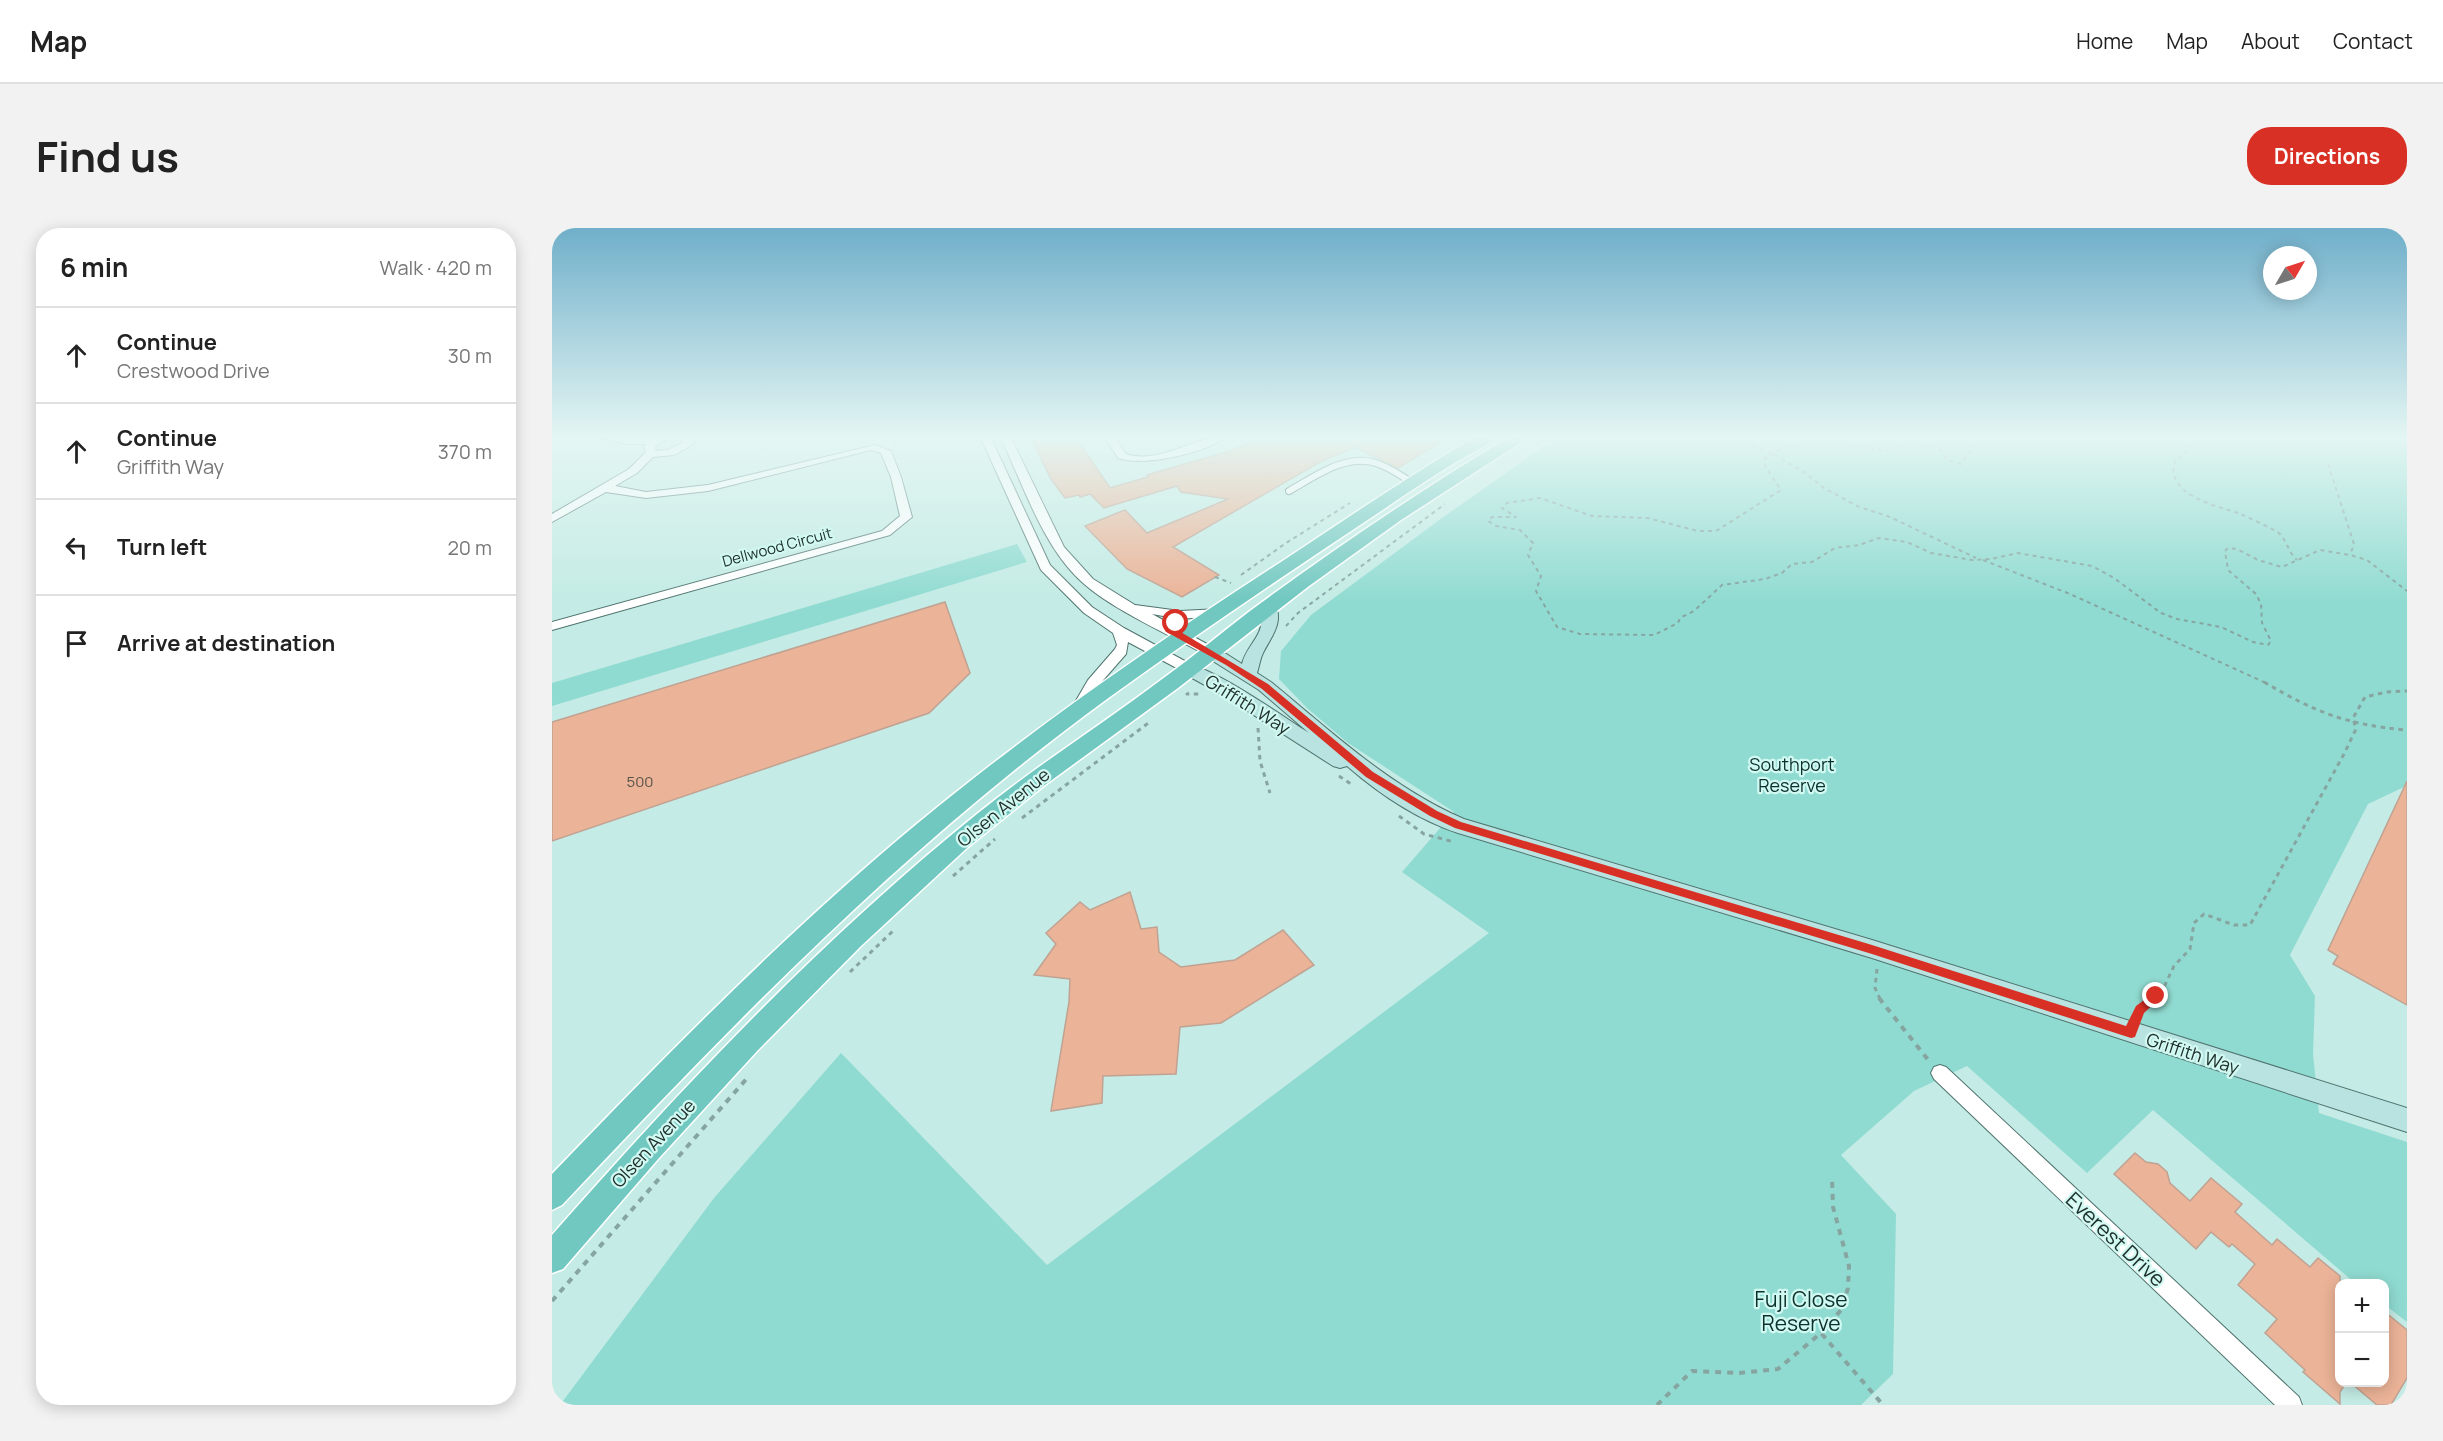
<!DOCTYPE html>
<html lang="en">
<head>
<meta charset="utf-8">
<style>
  :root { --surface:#fff; --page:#f2f2f2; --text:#222; --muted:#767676; --line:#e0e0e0; --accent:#d93025 }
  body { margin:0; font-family:Manrope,sans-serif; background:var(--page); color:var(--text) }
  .controls { position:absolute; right:18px; bottom:18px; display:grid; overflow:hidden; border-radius:12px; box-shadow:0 3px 15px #0003 }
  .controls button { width:54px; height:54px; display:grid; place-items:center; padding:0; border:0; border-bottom:2px solid var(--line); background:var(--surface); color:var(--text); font:30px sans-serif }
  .compass { position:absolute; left:1711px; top:18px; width:54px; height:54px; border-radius:50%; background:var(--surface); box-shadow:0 3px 15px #0003; rotate:51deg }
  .stop { position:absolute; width:18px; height:18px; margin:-14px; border:4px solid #d93025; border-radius:50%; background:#fff }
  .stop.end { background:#d93025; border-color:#fff; box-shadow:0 2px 6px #0008 }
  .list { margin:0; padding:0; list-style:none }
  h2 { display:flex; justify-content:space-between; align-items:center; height:78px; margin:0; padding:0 24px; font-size:26px }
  h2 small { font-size:20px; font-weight:400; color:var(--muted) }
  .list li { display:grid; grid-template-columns:39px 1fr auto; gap:18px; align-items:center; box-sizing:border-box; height:96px; padding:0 24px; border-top:2px solid var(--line) }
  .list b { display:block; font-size:22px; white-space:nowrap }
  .list p { margin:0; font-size:20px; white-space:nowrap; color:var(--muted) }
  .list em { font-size:20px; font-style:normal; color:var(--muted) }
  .icon { flex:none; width:33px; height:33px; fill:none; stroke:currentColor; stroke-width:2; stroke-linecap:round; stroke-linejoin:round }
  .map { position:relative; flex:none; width:1855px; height:1177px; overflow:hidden; border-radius:24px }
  header { display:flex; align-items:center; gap:36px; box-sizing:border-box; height:84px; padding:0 30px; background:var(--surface); border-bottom:2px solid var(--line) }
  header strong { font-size:28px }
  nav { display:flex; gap:33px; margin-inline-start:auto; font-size:21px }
  .intro { display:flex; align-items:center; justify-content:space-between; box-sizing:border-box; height:144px; padding:0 36px }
  h1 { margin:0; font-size:42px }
  .button { padding:15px 27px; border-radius:24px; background:var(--accent); color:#fff; font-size:21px; font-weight:700 }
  main { display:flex; gap:36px; padding:0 36px }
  aside { flex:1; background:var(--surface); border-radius:24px; box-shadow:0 3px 15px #0003 }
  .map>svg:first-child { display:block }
</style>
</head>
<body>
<header>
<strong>Map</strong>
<nav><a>Home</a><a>Map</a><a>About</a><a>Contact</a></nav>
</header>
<div class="intro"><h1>Find us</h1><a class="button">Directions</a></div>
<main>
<aside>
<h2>6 min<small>Walk · 420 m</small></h2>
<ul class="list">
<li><svg class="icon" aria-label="ahead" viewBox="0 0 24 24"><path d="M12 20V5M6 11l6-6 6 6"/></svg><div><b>Continue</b><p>Crestwood Drive</p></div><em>30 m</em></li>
<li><svg class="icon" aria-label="ahead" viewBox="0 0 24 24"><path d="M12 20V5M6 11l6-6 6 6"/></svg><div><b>Continue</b><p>Griffith Way</p></div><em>370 m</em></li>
<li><svg class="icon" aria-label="left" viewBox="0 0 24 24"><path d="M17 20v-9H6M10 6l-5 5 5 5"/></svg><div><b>Turn left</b></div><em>20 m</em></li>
<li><svg class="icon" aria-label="arrive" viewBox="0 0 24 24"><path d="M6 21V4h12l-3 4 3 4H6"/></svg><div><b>Arrive at destination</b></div></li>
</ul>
</aside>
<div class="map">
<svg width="1855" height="1177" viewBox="0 0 1855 1177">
  <rect width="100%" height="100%" fill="#c4ebe5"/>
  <g fill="#90dbd1">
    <polygon points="1013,208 1855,208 1855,553 1852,559 1816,576 1738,727 1763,768 1761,826 1767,885 1855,914 1855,1094 1833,1077 1832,1056 1803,1055 1601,882 1535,945 1415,838 1362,863 1289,927 1344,986 1341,1146 1309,1177 8,1177 162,970 289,825 495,1037 937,705 850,644 902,584 796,515 755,480 727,451 729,423 759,387 890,290 987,222"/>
    <polygon points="465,316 475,334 0,478 0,455"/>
  </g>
  <g fill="#ebb397" stroke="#c0a293" stroke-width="1.5">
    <polygon points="478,208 523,208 558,260 596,249 595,247 681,222 714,208 750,208 763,217 779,208 899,208 846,240 803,219 768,234 621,319 667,347 630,369 575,341 533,298 573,282 595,305 676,271 629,264 625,258 552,280 538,266 528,269 527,267 513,270 499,251"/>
    <polygon points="393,374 418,445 377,485 0,613 0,494"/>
    <polygon points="1855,553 1855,777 1781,736 1786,728 1776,722"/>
    <polygon points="578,664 589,701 605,699 607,724 629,739 683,732 731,702 762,737 669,795 628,799 624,846 551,848 550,875 499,883 517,774 518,751 482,747 504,716 494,705 528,674 538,682"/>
    <polygon points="1583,925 1594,934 1606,936 1615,944 1618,955 1638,973 1659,950 1690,976 1683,984 1720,1017 1725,1011 1758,1039 1766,1030 1788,1048 1788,1155 1794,1155 1788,1164 1788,1176 1751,1144 1753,1142 1713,1105 1725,1091 1686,1057 1703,1036 1680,1016 1677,1019 1659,1004 1644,1021 1562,946"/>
    <polygon points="1833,1084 1855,1102 1855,1150 1839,1177 1825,1177 1799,1155 1833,1155"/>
  </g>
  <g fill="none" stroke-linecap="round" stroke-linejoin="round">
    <g stroke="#4f736e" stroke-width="8">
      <path id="lane" d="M737,263C762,249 794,225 824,235C837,239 849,248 861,255"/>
    </g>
    <g stroke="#4f736e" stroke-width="2">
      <g id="street">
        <polygon points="40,208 118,208 103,219 104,223 116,222 128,216 131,214 129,208 161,208 141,214 140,217 122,227 101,229 85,245 63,258 94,264 156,257 323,217 339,223 349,249 360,289 338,307 0,402 0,394 330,303 348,288 339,249 329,225 319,222 156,263 94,270 54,264 0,294 0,286 77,241 94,224 92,218 94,216 76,216"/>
        <polygon points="428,208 438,208 498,337 540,379 572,400 642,438 644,441 642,444 632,444 576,414 574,426 546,458 530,486 520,486 518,483 536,452 563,421 565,417 561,405 532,385 489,342"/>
        <path d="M448,208H458L512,319L541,351L583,377L628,383L668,381L670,384L668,387L664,388L628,391L600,386L664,421L666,424L664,427H654C618,407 561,382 531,355C491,320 471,256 448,208Z"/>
        <path d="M552,208H562L574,226C608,237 642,208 676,208C654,225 592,239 566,230Z"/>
        <polygon points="1388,837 1394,839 1747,1169 1750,1177 1723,1177 1382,851 1379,845 1382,839"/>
      </g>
    </g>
    <g stroke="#4f736e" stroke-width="2">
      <path id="secondary" d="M716,373L722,374C733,394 719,409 711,425C708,431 707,439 705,445L719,454C780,504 838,559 912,591L1320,712L1855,880V904L1320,730L906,605C866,592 826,565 795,538L788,540L781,538L669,466L631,445L628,441L631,437C650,431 736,492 757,505L707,462L653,428L651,424L653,420H665L690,436C693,423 702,415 707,404C712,395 705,384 710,374Z"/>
    </g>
    <g stroke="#fff" stroke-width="3">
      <g id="primary">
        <path d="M925,208H945C934,219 917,226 904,234C879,249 855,265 832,281C739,343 646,405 555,471C351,620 182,794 10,977L0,982V946C117,824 236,703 366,595C481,500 604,415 729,334C794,291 858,247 925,208Z"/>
        <path d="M959,208H979L849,292L757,358L626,460L493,557L416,619L309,718L206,822L107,930L11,1041L0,1045V1007C131,858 270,711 425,586C485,537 551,496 613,449C642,428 669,405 698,383C782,321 869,262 959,208Z"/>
      </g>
    </g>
    <g stroke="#86a5a0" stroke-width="2" stroke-dasharray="4 4" stroke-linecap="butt">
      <polyline points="1188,208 1202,219 1221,226 1252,244 1272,260 1305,278 1338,289 1424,330"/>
      <polyline points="1414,208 1419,223 1409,236 1395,232 1391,224 1384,219 1359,215 1334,223 1269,213 1229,219 1224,225 1212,231 1214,240 1229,262 1164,303 1146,303 1096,290 1040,288 988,270 955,275 950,280 964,289 940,289 936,293 944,298 968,302 981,315 976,327 989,348 984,363 1005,399 1028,406 1102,407 1126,395 1128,390 1142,383 1170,357 1213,351 1230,345 1240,336 1260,334 1283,320 1307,317 1327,310 1355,314 1379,325 1420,332 1439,331 1466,325 1540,338 1562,350 1609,385 1625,391 1669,399 1701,414 1716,417 1719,413 1710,395 1709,376 1704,366 1676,342 1673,323 1676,320 1685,321 1706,332 1730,339 1768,322 1798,327 1815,332 1855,363"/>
      <path d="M1636,208L1639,214L1632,228L1623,233C1613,267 1662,277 1686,285C1698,290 1712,297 1724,303C1735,310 1735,323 1745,332"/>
      <polyline points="342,216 346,213 345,208"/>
      <polyline points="983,216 997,208"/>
      <polyline points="1776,236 1802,316 1798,327"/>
      <polyline points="1431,332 1518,366 1714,455"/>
      <polyline points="689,347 734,315 798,275"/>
      <polyline points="663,349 679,355"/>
      <polyline points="734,398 746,385 893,276"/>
    </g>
    <g stroke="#86a5a0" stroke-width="3" stroke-dasharray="4.5 4.5" stroke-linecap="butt">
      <path d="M1712,454C1763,484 1795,497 1855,502"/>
      <polyline points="637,465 635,466 648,466"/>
      <polyline points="706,500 708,533 718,565"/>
      <polyline points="787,548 802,558"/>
      <polyline points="847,588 872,606 902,614"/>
      <polyline points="470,590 599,493"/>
      <polyline points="401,648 443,611"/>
      <polyline points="1325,741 1323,760 1328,771"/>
      <polyline points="298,744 341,703"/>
      <polyline points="1600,771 1612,759 1622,738 1638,721 1642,695 1652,686 1682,697 1698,697 1792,526 1804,501 1801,490 1813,469 1835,464 1855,463"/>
    </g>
    <g stroke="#86a5a0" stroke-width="4" stroke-dasharray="6 6" stroke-linecap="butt">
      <polyline points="1327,770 1377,833"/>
      <polyline points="1585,786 1601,770"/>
      <polyline points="0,1073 197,848"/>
      <polyline points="1269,1105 1290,1081 1296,1060 1297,1038 1281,979 1280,949"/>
      <polyline points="1105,1177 1140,1143 1187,1145 1226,1141 1269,1105 1331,1177"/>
    </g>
    <use href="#lane" stroke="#fff" stroke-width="6"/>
    <use href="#street" fill="#fff" fill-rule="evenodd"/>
    <use href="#secondary" fill="#b8e3e0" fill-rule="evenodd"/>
    <use href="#primary" fill="#71c8c0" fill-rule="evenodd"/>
  </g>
  <linearGradient id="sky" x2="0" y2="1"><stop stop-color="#70afca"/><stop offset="0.56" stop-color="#e4f6f3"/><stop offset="1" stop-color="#e4f6f3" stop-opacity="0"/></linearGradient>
  <rect width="1855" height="373" fill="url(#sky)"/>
  <polygon fill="#d93025" points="621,393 628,395 622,400 716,456 821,544 885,583 909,594 1320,717 1574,798 1584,778 1604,763 1610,768 1592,785 1583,809 1579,810 1320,726 903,600 878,588 814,549 710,461 674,437 613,403 613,399"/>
  <g text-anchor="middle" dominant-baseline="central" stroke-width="4.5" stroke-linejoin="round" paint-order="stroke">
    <g font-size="15" fill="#20302d" stroke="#d1f9f2">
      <text transform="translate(225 319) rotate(-15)">Dellwood Circuit</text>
    </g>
    <g font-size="15" fill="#535148">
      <text x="88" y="553">500</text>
    </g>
    <g font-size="18" fill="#20302d" stroke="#d1f9f2">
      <text transform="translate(696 476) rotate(32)">Griffith Way</text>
      <text transform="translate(451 579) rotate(-39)">Olsen Avenue</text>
      <text transform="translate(1641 825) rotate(18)">Griffith Way</text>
      <text transform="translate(101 915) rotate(-47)">Olsen Avenue</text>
    </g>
    <g font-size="18" fill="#0b312d" stroke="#d1f9f2">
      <text x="1240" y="536">Southport<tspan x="1240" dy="21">Reserve</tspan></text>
    </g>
    <g font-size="21" fill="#20302d" stroke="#d1f9f2">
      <text transform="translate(1564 1011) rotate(43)">Everest Drive</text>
    </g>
    <g font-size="21" fill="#0b312d" stroke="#d1f9f2">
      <text x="1249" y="1071">Fuji Close<tspan x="1249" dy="24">Reserve</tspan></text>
    </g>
  </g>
</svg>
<div class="controls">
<button>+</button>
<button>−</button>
</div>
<svg class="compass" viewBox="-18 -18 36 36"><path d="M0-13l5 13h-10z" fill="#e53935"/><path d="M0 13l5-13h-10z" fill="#767676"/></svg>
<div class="stop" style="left:624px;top:395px"></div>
<div class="stop end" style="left:1604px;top:768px"></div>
</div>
</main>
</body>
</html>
